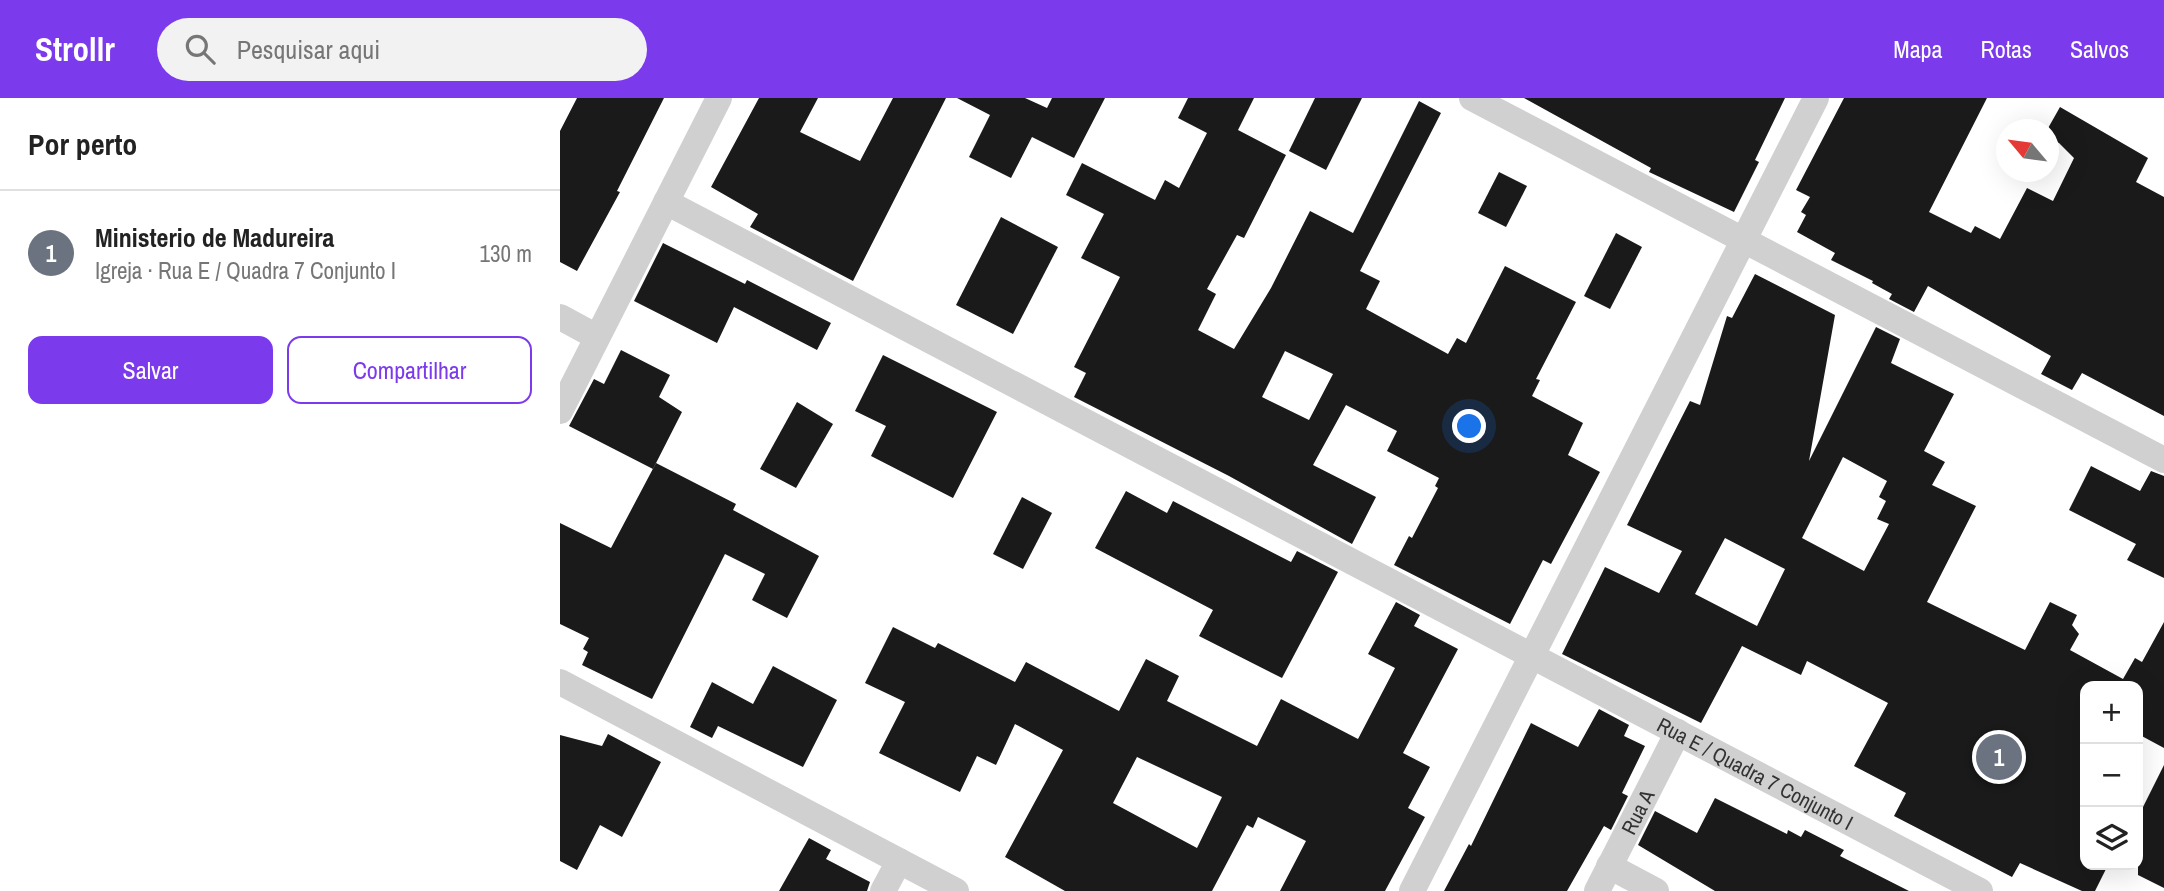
<!DOCTYPE html>
<html lang="pt">
<head>
<meta charset="utf-8">
<style>
  :root { --surface:#fff; --page:#f2f2f2; --text:#222; --muted:#767676; --line:#e0e0e0; --accent:#7c3aed }
  body { margin:0; font-family:"Archivo Narrow",sans-serif; background:var(--page); color:var(--text) }
  .controls { position:absolute; right:21px; bottom:21px; display:grid; overflow:hidden; border-radius:14px; box-shadow:0 7px 28px #0002 }
  .controls button { width:63px; height:63px; display:grid; place-items:center; padding:0; border:0; border-bottom:2px solid var(--line); background:var(--surface); color:var(--text); font:35px sans-serif }
  .compass { position:absolute; left:1436px; top:21px; width:63px; height:63px; border-radius:50%; background:var(--surface); box-shadow:0 7px 28px #0002; rotate:299deg }
  .you { position:absolute; left:910px; top:329px; width:24px; height:24px; margin:-18px; border:5px solid #fff; border-radius:50%; background:#1a73e8; box-shadow:0 0 0 10px #1a73e833 }
  .badge { display:grid; place-items:center; width:46px; height:46px; border-radius:50%; background:var(--accent); color:#fff; font-size:23px; font-weight:700 }
  .pin { position:absolute; translate:-50% -50%; border:4px solid #fff; box-shadow:0 2px 7px #0006 }
  .list { margin:0; padding:0; list-style:none }
  h2 { display:flex; justify-content:space-between; align-items:center; height:91px; margin:0; padding:0 28px; font-size:30px }
  h2 small { font-size:23px; font-weight:400; color:var(--muted) }
  .list li { display:grid; grid-template-columns:46px 1fr auto; gap:21px; align-items:center; box-sizing:border-box; height:126px; padding:0 28px; border-top:2px solid var(--line) }
  .list b { display:block; font-size:26px; white-space:nowrap }
  .list p { margin:0; font-size:23px; white-space:nowrap; color:var(--muted) }
  .list em { font-size:23px; font-style:normal; color:var(--muted) }
  .actions { display:flex; gap:14px; padding:21px 28px }
  .actions a { flex:1; padding:16px 0; border:2px solid var(--accent); border-radius:14px; text-align:center; font-size:24px; color:var(--accent) }
  .actions .main { background:var(--accent); color:#fff }
  .icon { flex:none; width:38px; height:38px; fill:none; stroke:currentColor; stroke-width:2; stroke-linecap:round; stroke-linejoin:round }
  .map { position:relative; flex:none; width:1604px; height:793px; overflow:hidden }
  header { display:flex; align-items:center; gap:42px; box-sizing:border-box; height:98px; padding:0 35px; background:var(--accent); color:#fff }
  header strong { font-size:33px }
  nav { display:flex; gap:38px; margin-inline-start:auto; font-size:24px }
  .search { width:490px; height:63px; background:var(--page); display:flex; align-items:center; gap:18px; box-sizing:border-box; padding:0 24px; border-radius:38px; color:var(--muted); font-size:26px }
  main { display:flex }
  aside { flex:1; background:var(--surface) }
  .map>svg:first-child { display:block }
</style>
</head>
<body>
<header>
<strong>Strollr</strong>
<div class="search"><svg class="icon" aria-label="search" viewBox="0 0 24 24"><circle cx="10" cy="10" r="6"/><path d="M15 15l6 6"/></svg>Pesquisar aqui</div>
<nav><a>Mapa</a><a>Rotas</a><a>Salvos</a></nav>
</header>
<main>
<aside>
<h2>Por perto<small></small></h2>
<ul class="list">
<li><span class="badge" style="background:#6b7280">1</span><div><b>Ministerio de Madureira</b><p>Igreja · Rua E / Quadra 7 Conjunto I</p></div><em>130 m</em></li>
</ul>
<div class="actions"><a class="main">Salvar</a><a>Compartilhar</a></div>
</aside>
<div class="map">
<svg width="1604" height="793" viewBox="0 0 1604 793">
  <rect width="100%" height="100%" fill="#fff"/>
  <g fill="#1a1a1a" fill-rule="evenodd">
    <polygon points="17,0 104,0 57,93 60,94 17,173 0,164 0,33"/>
    <polygon points="199,0 258,0 240,34 300,63 333,0 386,0 293,183 190,129 198,116 151,89"/>
    <polygon points="397,0 465,0 487,10 492,0 545,0 514,60 472,39 451,80 409,59 430,17"/>
    <path d="M628,0H694L678,32L726,57L684,140L677,137L647,191L656,196L638,232L674,251L711,190L750,113L793,135L859,3L881,15L800,173L820,183L806,211L888,256L897,240L906,245L945,168L1016,204L976,281L980,282L972,298L1023,325L1008,357L1040,374L991,466L983,462L950,526L834,467L849,438L852,440L878,390L875,388L879,380L827,353L837,333L786,307L753,367L816,399L792,446L669,378L514,299L526,275L514,269L560,179L521,160L544,116L506,97L522,65L595,102L605,82L619,90L647,35L618,20ZM725,253L773,276L749,322L702,299Z"/>
    <polygon points="755,0 802,0 766,72 729,53"/>
    <polygon points="964,0 1225,0 1195,62 1199,64 1174,114 1089,74 1091,70"/>
    <polygon points="1284,0 1427,0 1369,114 1411,135 1415,128 1440,141 1467,90 1493,103 1514,60 1499,45 1488,39 1487,32 1500,9 1588,60 1576,84 1604,99 1604,318 1522,275 1512,292 1481,276 1491,258 1368,188 1354,214 1329,201 1332,196 1312,185 1313,183 1271,162 1275,155 1237,134 1246,117 1241,114 1250,99 1236,92"/>
    <polygon points="939,74 967,88 946,129 918,115"/>
    <polygon points="441,119 498,149 453,236 396,207"/>
    <polygon points="1056,135 1082,149 1050,211 1024,198"/>
    <polygon points="103,145 185,186 187,182 271,225 257,252 174,209 157,245 74,203"/>
    <path d="M1195,176L1275,217L1249,363L1316,229L1340,241L1331,265L1394,296L1364,353L1385,364L1372,387L1416,408L1367,504L1465,552L1490,504L1517,517L1512,527L1519,536L1510,552L1563,581L1575,560L1582,564L1604,524V650L1578,636V588H1525V767H1548L1535,793H1522L1460,765L1452,779L1334,718L1346,695L1294,668L1328,605L1247,563L1241,577L1182,548L1141,625L1002,556L1045,469L1099,495L1122,453L1067,427L1130,303L1140,307L1167,218L1172,220ZM1283,359L1327,383L1319,399L1326,403L1317,421L1329,426L1304,473L1242,440ZM1165,440L1225,471L1197,528L1135,496Z"/>
    <polygon points="61,252 110,277 99,299 122,314 93,371 9,328 34,281 44,286"/>
    <polygon points="323,257 437,314 393,400 311,358 326,328 295,313"/>
    <polygon points="237,304 273,326 236,390 200,371"/>
    <polygon points="96,365 176,406 173,412 259,458 227,520 192,502 205,476 165,456 92,601 22,567 28,554 23,551 29,540 0,526 0,425 51,450"/>
    <polygon points="1531,368 1580,393 1591,373 1604,378 1604,480 1567,462 1576,446 1509,412"/>
    <polygon points="566,393 607,415 613,403 731,464 737,453 778,474 722,580 639,538 653,512 535,450"/>
    <polygon points="462,399 492,415 463,471 433,456"/>
    <path d="M836,504L860,517L854,528L898,551L843,655L870,669L848,710L865,719L825,793H720L746,743L698,719L693,730L687,727L652,793H505L445,759L503,652L455,626L436,667L417,658L400,694L319,655L345,604L305,585L333,529L375,550L378,545L455,584L466,564L559,613L586,561L619,578L607,603L697,648L721,601L798,641L835,570L808,556ZM577,659L662,699L637,750L553,705Z"/>
    <polygon points="213,568 277,602 243,669 158,628 152,640 130,629 152,584 193,606"/>
    <polygon points="1039,611 1069,627 1064,638 1085,648 1062,695 1068,698 1051,732 1044,728 1007,793 884,793 909,746 911,748 971,625 1018,649"/>
    <polygon points="48,636 101,664 62,739 40,727 17,772 0,763 0,637 42,648"/>
    <polygon points="1604,667 1604,790 1578,777 1578,719"/>
    <polygon points="1155,700 1227,736 1228,732 1241,739 1245,732 1284,752 1280,758 1349,793 1155,793 1078,747 1095,713 1137,735"/>
    <polygon points="249,740 271,752 266,761 310,784 307,793 219,793"/>
  </g>
  <g fill="none" stroke-linecap="round" stroke-linejoin="round">
    <g stroke="#d0d0d0" stroke-width="26">
      <polyline points="912,0 1604,362"/>
      <path id="s1" d="M106,104L1420,793"/>
      <polyline points="0,219 37,239"/>
      <polyline points="0,313 159,0"/>
      <polyline points="0,584 396,793"/>
      <polyline points="1049,768 1096,793"/>
      <polyline points="323,793 339,763"/>
      <polyline points="852,793 1256,0"/>
      <path id="s2" d="M1037,793L1118,634"/>
    </g>
  </g>
  <g text-anchor="middle" dominant-baseline="central" stroke-width="7" stroke-linejoin="round" paint-order="stroke">
    <g font-size="21" fill="#333" stroke="#fff">
      <text stroke="none"><textPath href="#s1" startOffset="1230">Rua E / Quadra 7 Conjunto I</textPath></text>
      <text stroke="none"><textPath href="#s2" startOffset="89">Rua A</textPath></text>
    </g>
  </g>
</svg>
<div class="controls">
<button>+</button>
<button>−</button>
<button><svg class="icon" aria-label="layers" viewBox="0 0 24 24"><path d="M12 4l9 5-9 5-9-5zM3 14l9 5 9-5"/></svg></button>
</div>
<svg class="compass" viewBox="-18 -18 36 36"><path d="M0-13l5 13h-10z" fill="#e53935"/><path d="M0 13l5-13h-10z" fill="#767676"/></svg>
<div class="you"></div>
<div class="pin badge" style="left:1439px;top:659px;background:#6b7280">1</div>
</div>
</main>
</body>
</html>
